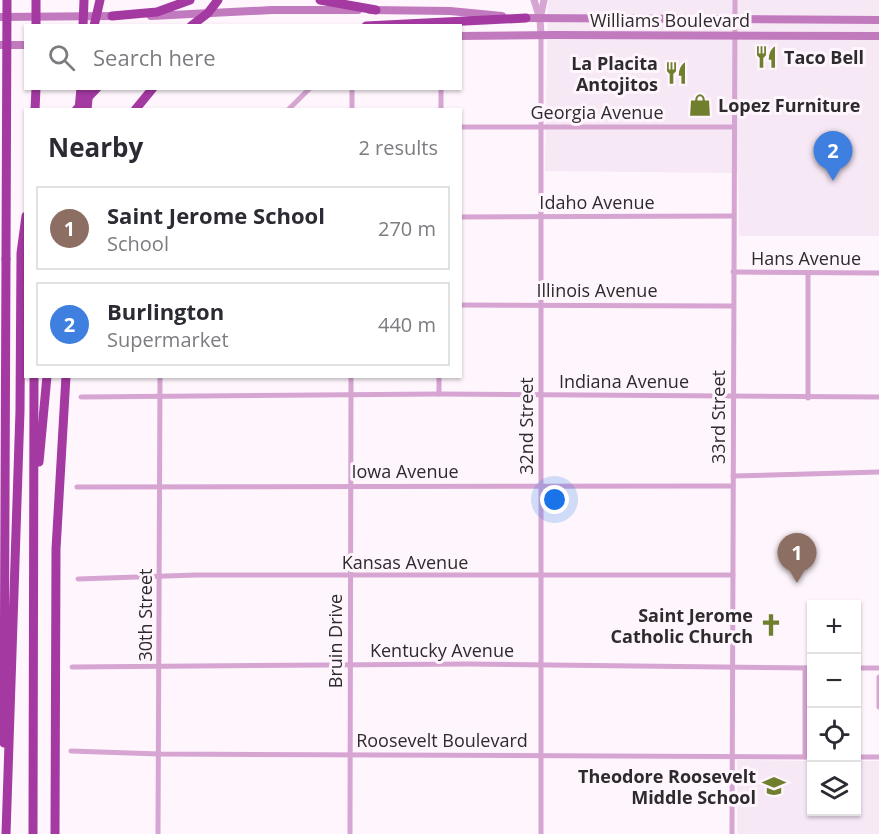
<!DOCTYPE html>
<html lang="en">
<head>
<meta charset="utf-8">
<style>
  :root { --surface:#fff; --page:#f2f2f3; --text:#2b2b33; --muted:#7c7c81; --line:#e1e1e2; --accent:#707f2d }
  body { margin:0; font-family:"Open Sans",sans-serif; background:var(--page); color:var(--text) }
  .controls { position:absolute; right:18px; bottom:18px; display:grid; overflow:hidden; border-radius:0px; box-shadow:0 2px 4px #0004 }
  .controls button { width:54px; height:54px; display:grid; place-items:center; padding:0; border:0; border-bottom:2px solid var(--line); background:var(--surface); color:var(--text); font:30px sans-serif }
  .you { position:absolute; left:555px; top:500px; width:21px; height:21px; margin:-15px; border:4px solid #fff; border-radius:50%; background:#1a73e8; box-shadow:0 0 0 9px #1a73e833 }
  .badge { display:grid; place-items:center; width:39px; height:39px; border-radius:50%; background:var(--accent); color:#fff; font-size:20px; font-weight:700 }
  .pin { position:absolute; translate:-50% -50px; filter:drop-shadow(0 2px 3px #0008) }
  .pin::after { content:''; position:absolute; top:32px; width:21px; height:18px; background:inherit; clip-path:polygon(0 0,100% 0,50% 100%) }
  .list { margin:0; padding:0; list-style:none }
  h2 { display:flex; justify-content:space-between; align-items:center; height:78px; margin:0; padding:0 24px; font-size:26px }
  h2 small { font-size:20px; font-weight:400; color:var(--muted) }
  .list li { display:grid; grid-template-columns:39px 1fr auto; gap:18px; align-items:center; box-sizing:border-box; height:84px; margin:0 12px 12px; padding:0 12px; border:2px solid var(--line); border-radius:0px }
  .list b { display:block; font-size:22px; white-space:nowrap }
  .list p { margin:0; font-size:20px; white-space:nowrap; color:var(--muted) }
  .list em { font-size:20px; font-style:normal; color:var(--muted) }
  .icon { flex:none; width:33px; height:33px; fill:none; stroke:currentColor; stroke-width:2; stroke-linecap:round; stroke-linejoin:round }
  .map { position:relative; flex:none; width:879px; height:834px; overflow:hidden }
  .search { position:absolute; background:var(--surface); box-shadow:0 2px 4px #0004; left:24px; top:24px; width:438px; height:66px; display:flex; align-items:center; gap:15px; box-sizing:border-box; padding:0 21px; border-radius:0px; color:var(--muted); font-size:22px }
  .panel { position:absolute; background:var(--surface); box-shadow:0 2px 4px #0004; left:24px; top:108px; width:438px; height:270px; border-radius:0px }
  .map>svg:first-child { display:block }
</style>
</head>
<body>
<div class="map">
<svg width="879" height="834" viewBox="0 0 879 834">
  <rect width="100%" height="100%" fill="#fef5fd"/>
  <g fill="#f7e8f6">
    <polygon points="548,0 879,0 879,236 739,236 738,173 545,171"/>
    <polygon points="737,760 811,761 812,812 856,812 857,761 879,761 879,834 737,834"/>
  </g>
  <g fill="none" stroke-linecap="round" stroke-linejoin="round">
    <g stroke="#d6a5d2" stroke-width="5">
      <polyline points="352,88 352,110"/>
      <polyline points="441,88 441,110"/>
      <polyline points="288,110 310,88"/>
      <polyline points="460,127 734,127"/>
      <polyline points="460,217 734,216"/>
      <polyline points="733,272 879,273"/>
      <polyline points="808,273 808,398"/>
      <polyline points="460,305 733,306"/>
      <polyline points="439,376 439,394"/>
      <polyline points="81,397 439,394 879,397"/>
      <polyline points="733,476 879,472"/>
      <polyline points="77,487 733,486"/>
      <polyline points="78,579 196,575 733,575"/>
      <polyline points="72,667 469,664 812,668"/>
      <polyline points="805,668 805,757"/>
      <polyline points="856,668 879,668"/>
      <polyline points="879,677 879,707"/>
      <polyline points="71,751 159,754 812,757"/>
      <polyline points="856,757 879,757"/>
      <polyline points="158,834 160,376"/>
      <polyline points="350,834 351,376"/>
      <polyline points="541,834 541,35"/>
      <polyline points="732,834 735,0"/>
    </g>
    <g stroke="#d6a5d2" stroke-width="7">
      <polyline points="534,0 540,19 541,35"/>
      <polyline points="540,19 544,0"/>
    </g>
    <g stroke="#c27abe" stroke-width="8">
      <polyline points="370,10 450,11 502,16"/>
      <polyline points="151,16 272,10 358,10"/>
      <polyline points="0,17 115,16"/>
      <polyline points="520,18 879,20"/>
      <polyline points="460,36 554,35 879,36"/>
      <polyline points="0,45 26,45"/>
    </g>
    <g stroke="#a439a1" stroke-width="9">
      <polyline points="320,0 376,10"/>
      <polyline points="112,16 157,12 190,0"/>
      <polyline points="191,26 208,13 218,0"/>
      <polyline points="366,26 526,18"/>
      <polyline points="35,110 36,88"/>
      <polyline points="79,110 81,88"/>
      <polyline points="87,110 89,88"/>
      <polyline points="135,110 153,88"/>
      <polyline points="39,462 47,376"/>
      <polyline points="4,743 6,259"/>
      <polyline points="6,834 20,411 21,253 26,216"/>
      <polyline points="33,834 34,376"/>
      <polyline points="55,834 56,549 66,376"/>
    </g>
    <g stroke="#a439a1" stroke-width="9">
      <polyline points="36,26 36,0"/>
      <polyline points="83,26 84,0"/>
      <polyline points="94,26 100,0"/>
      <polyline points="76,110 97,88"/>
      <polyline points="6,259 7,0"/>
    </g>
  </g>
  <defs>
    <g id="restaurant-bare" transform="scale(1.8)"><path d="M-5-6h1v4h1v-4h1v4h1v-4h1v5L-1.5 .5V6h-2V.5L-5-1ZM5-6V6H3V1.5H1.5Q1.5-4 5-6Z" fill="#707f2d" stroke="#fef5fd" stroke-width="2.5" paint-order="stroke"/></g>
    <g id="shop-bare" transform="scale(1.8)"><path d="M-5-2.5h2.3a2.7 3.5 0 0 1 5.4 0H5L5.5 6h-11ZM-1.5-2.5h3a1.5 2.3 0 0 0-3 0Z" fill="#707f2d" stroke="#fef5fd" stroke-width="2.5" paint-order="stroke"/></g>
    <g id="church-bare" transform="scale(1.8)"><path d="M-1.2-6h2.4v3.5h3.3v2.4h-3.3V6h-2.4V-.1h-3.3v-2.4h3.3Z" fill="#707f2d" stroke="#fef5fd" stroke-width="2.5" paint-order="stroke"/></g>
    <g id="school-bare" transform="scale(1.8)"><path d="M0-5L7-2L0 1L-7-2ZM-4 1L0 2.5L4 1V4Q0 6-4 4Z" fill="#707f2d" stroke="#fef5fd" stroke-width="2.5" paint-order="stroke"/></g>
  </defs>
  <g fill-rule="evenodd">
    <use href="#restaurant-bare" x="766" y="57"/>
    <use href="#restaurant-bare" x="676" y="73"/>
    <use href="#shop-bare" x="700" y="105"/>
    <use href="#church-bare" x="771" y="625"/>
    <use href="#school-bare" x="774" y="786"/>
  </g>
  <g text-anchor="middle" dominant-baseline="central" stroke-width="6" stroke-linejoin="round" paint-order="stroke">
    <g font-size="18" fill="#2e2b2e" stroke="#fef5fd">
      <text x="670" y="20">Williams Boulevard</text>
      <text x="597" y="112">Georgia Avenue</text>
      <text x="597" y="202">Idaho Avenue</text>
      <text x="806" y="258">Hans Avenue</text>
      <text x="597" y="290">Illinois Avenue</text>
      <text x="624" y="381">Indiana Avenue</text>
      <text transform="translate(718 417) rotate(-90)">33rd Street</text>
      <text transform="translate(526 426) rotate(-90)">32nd Street</text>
      <text x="405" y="471">Iowa Avenue</text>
      <text x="405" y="562">Kansas Avenue</text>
      <text transform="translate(145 615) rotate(-90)">30th Street</text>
      <text transform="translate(335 641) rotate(-90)">Bruin Drive</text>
      <text x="442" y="650">Kentucky Avenue</text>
      <text x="442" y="740">Roosevelt Boulevard</text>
    </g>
    <g font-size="18" font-weight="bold" fill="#2e2b2e" stroke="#fef5fd" text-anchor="end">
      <text x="784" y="57" text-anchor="start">Taco Bell</text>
      <text x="658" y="63">La Placita<tspan x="658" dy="21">Antojitos</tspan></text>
      <text x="718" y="105" text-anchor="start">Lopez Furniture</text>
      <text x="753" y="615">Saint Jerome<tspan x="753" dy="21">Catholic Church</tspan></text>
      <text x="756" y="776">Theodore Roosevelt<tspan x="756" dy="21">Middle School</tspan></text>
    </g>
  </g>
</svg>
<div class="controls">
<button>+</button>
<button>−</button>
<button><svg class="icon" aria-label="locate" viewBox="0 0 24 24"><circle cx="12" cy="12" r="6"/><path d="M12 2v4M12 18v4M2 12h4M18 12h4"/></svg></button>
<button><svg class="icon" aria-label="layers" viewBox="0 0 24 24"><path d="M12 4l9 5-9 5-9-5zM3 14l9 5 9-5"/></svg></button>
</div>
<div class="you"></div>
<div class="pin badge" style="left:797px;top:583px;background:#8d6e63">1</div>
<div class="pin badge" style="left:833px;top:181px;background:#3f7fe0">2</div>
<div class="search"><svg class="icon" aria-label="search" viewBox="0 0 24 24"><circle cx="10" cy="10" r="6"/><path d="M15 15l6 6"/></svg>Search here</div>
<section class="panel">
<h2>Nearby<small>2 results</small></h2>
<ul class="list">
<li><span class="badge" style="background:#8d6e63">1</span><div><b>Saint Jerome School</b><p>School</p></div><em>270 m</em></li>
<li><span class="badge" style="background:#3f7fe0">2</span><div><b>Burlington</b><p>Supermarket</p></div><em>440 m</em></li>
</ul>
</section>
</div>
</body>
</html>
